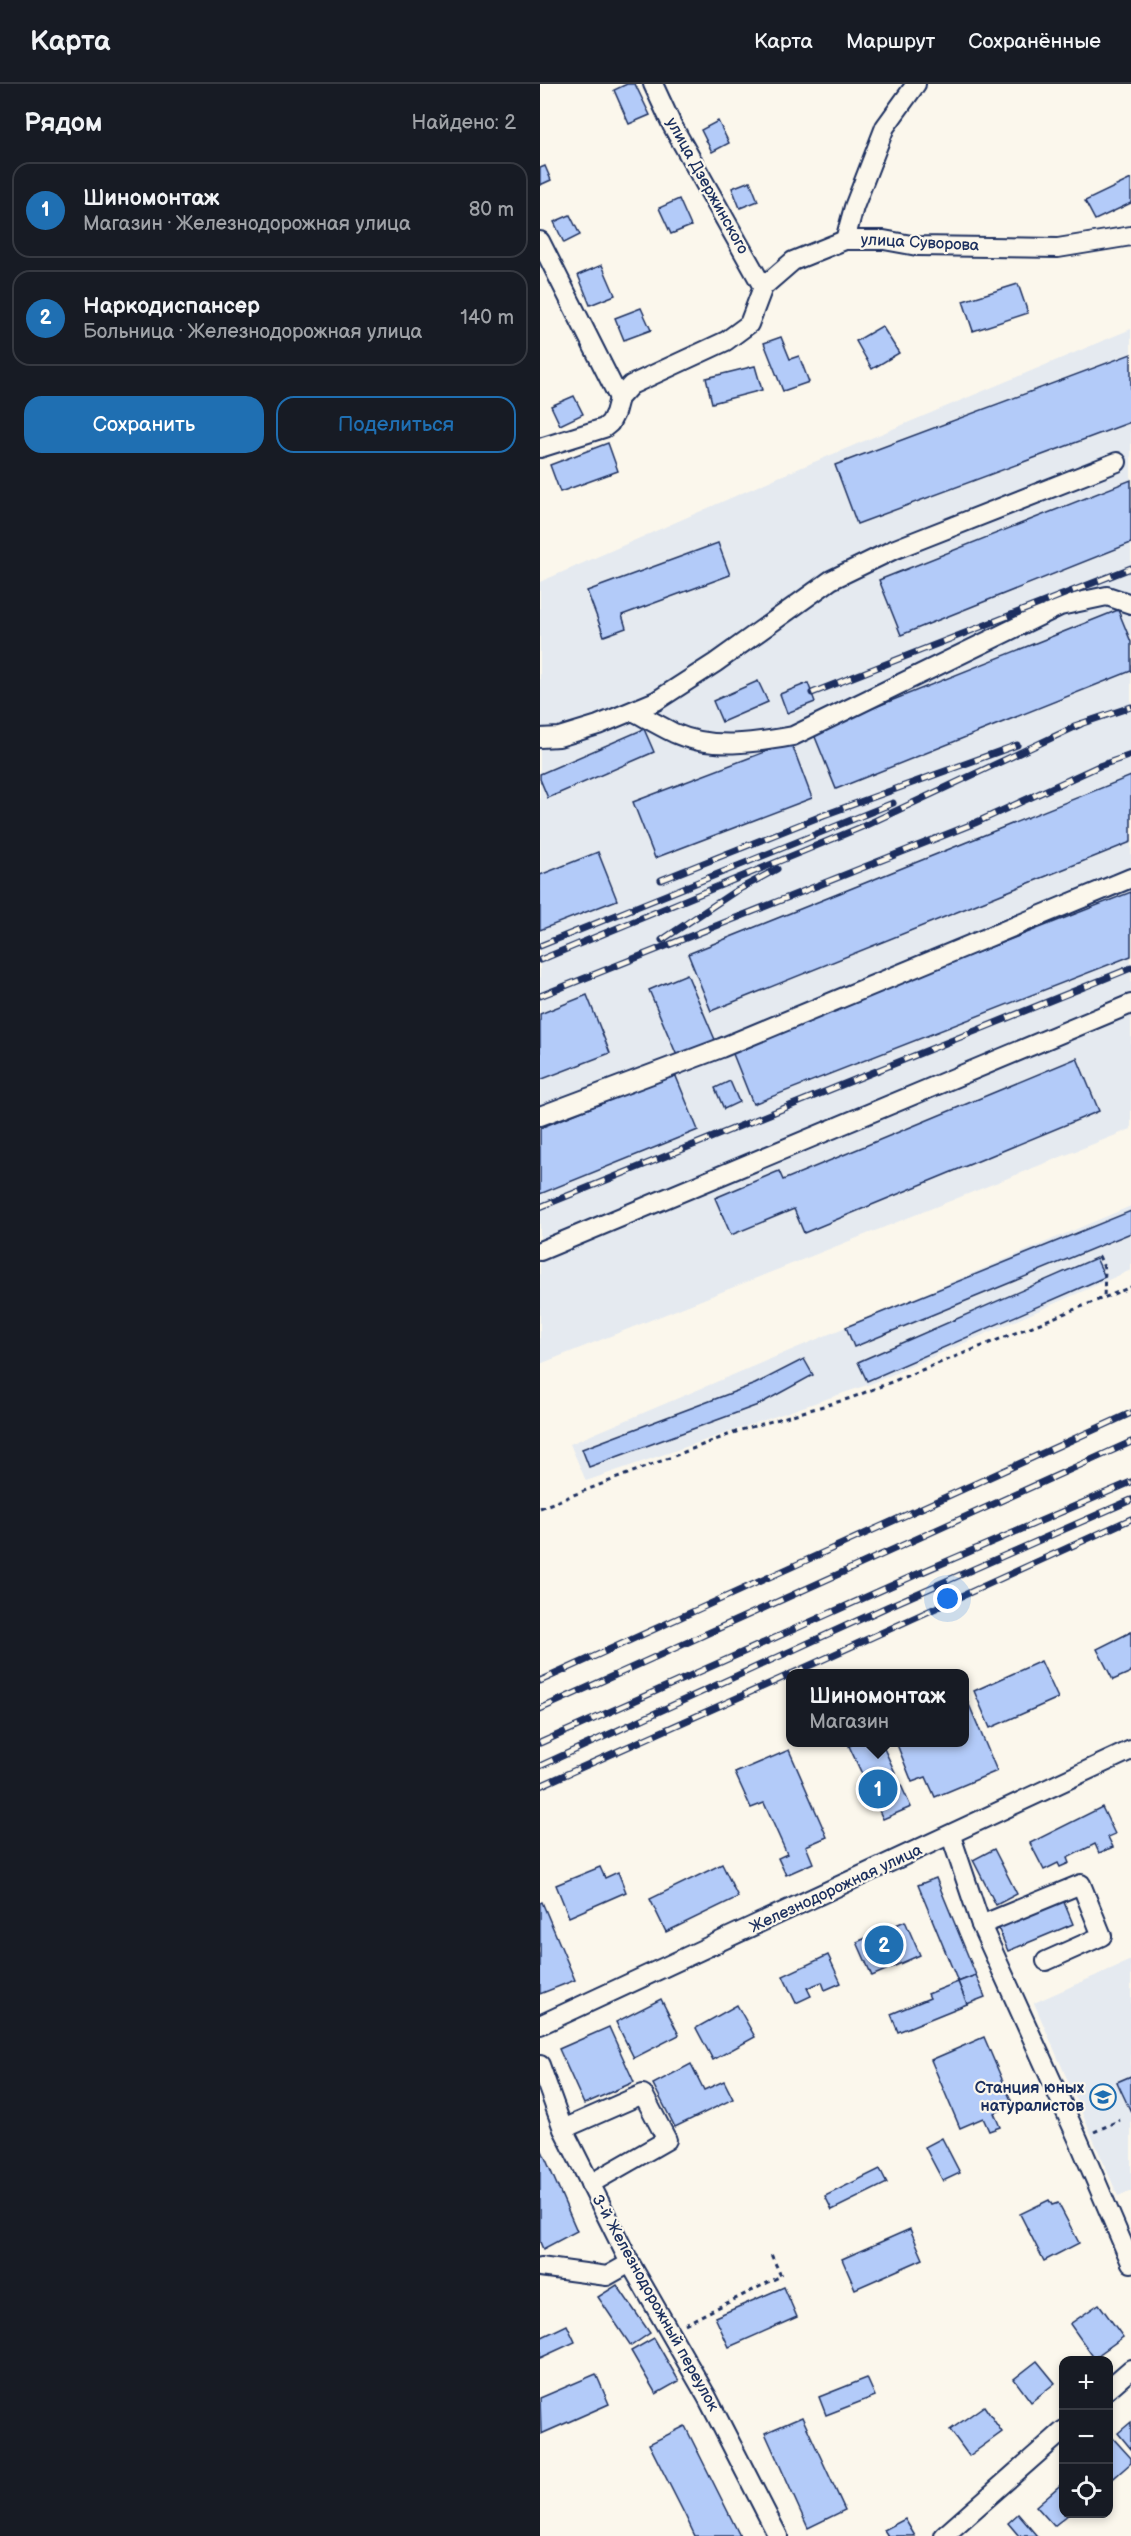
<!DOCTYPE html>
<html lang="ru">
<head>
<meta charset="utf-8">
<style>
  :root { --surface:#171b24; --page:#242831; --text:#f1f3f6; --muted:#9ea1a6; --line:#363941; --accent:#1f6fb2 }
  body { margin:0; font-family:"Balsamiq Sans",sans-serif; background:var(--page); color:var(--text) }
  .controls { position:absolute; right:18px; bottom:18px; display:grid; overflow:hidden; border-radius:12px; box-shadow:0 3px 9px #0003 }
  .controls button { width:54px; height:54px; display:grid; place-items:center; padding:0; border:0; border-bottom:2px solid var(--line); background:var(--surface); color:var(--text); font:30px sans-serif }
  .you { position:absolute; left:408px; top:1515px; width:21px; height:21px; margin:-15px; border:4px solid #fff; border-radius:50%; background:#1a73e8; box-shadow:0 0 0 9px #1a73e833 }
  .badge { display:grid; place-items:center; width:39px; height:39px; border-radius:50%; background:var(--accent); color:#fff; font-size:20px; font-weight:700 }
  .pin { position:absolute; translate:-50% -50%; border:3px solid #fff; box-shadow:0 2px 6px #0006 }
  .popup { position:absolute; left:246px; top:1585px; width:183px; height:78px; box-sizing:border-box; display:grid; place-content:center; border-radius:12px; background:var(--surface); filter:drop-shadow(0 2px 4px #0005); font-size:20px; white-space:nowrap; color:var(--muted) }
  .popup b { font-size:22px; color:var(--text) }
  .popup::after { content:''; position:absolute; left:50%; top:100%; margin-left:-12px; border:12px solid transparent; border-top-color:var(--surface) }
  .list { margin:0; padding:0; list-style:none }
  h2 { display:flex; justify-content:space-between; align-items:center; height:78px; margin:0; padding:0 24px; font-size:26px }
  h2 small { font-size:20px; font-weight:400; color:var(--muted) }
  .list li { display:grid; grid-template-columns:39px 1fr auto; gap:18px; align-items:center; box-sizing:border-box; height:96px; margin:0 12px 12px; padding:0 12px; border:2px solid var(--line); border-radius:18px }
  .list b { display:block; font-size:22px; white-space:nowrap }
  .list p { margin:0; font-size:20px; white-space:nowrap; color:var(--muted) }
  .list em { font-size:20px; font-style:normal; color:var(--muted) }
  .actions { display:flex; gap:12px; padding:18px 24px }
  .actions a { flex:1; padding:14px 0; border:2px solid var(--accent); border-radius:18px; text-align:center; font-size:21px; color:var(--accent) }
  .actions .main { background:var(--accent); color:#fff }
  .icon { flex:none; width:33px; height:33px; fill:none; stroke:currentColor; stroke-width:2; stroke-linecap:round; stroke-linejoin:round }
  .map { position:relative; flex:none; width:591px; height:2452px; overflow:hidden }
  header { display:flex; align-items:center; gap:36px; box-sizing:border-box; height:84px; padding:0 30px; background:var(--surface); border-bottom:2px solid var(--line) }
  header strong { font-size:28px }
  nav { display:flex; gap:33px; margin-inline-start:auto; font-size:21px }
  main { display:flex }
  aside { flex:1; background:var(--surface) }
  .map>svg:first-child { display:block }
</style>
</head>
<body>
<header>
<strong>Карта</strong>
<nav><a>Карта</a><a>Маршрут</a><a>Сохранённые</a></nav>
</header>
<main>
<aside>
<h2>Рядом<small>Найдено: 2</small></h2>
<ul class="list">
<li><span class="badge">1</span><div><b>Шиномонтаж</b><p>Магазин · Железнодорожная улица</p></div><em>80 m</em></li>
<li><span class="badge">2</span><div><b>Наркодиспансер</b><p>Больница · Железнодорожная улица</p></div><em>140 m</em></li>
</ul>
<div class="actions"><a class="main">Сохранить</a><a>Поделиться</a></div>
</aside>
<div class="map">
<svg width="591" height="2452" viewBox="0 0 591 2452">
  <rect width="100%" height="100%" fill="#fbf7ec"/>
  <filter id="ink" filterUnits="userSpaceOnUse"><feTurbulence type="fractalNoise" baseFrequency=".0167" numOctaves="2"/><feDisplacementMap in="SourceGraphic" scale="12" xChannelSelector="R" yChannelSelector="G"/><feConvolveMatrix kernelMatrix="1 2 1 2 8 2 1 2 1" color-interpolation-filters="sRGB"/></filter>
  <g filter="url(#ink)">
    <g fill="#e5eaf0">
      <polygon points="591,245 591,1045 0,1280 0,498 236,394"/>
      <polygon points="591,1122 591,1186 333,1299 46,1397 30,1360"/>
      <polygon points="591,1876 591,2107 578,2112 494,1919"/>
    </g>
    <g fill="#b3cbf9" stroke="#1b2f5e" stroke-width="1.5">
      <polygon points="87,0 95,0 110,31 89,40 74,6"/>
      <polygon points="178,37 189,59 172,68 161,46"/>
      <polygon points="5,82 11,96 0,101 0,84"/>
      <polygon points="591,95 591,119 555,136 545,117"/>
      <polygon points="210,97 218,117 200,124 192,104"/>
      <polygon points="139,115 151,142 131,150 119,124"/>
      <polygon points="30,131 40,151 24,159 14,138"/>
      <polygon points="62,181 75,211 50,221 38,191"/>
      <polygon points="478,200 488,229 433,247 423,217"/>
      <polygon points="101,224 111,246 84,256 75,234"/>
      <polygon points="342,242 359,269 332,285 316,257"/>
      <polygon points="241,253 250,275 259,272 269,298 243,307 224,259"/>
      <polygon points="591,270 591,338 317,440 295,381"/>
      <polygon points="215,282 222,306 172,319 166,294"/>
      <polygon points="34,312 43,330 20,341 11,322"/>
      <polygon points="68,359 78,387 20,408 10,381"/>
      <polygon points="591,396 591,459 361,551 339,496"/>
      <polygon points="178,459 190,491 82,531 86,544 64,552 47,507"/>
      <polygon points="578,526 591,558 591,587 296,705 273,648"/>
      <polygon points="218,597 228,618 182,638 173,617"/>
      <polygon points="268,599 275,618 247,629 240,610"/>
      <polygon points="104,645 114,668 8,714 0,695 0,690"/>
      <polygon points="251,658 272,714 115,774 93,718"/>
      <polygon points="591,692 591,758 171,927 148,870"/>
      <polygon points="58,768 77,816 0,846 0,791"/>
      <polygon points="591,808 591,872 213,1020 191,965"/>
      <polygon points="147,890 176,958 138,974 109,906"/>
      <polygon points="47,911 70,969 0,996 0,930"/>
      <polygon points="537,974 559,1027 264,1149 254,1125 191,1151 175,1114 239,1087 243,1096"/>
      <polygon points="135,990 158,1046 0,1110 0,1044"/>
      <polygon points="190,997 199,1018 184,1025 175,1004"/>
      <polygon points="591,1127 591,1149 314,1263 306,1243"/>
      <polygon points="556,1174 565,1193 327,1297 318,1278"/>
      <polygon points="264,1275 273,1291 218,1321 49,1383 42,1365 215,1300"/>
      <polygon points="591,1548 591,1588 573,1596 557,1565"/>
      <polygon points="501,1577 518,1614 450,1644 434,1607"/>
      <polygon points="425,1611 457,1687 395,1713 386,1693 372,1698 356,1658 425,1658"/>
      <polygon points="316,1658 341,1658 371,1723 343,1735 309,1662"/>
      <polygon points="249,1666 287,1753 266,1762 273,1779 246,1791 238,1774 247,1770 224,1719 211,1724 195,1689"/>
      <polygon points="562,1723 575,1750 568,1753 573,1763 559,1769 555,1760 527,1774 529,1779 520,1783 518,1779 504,1786 490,1759"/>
      <polygon points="454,1765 477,1810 456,1821 433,1776"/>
      <polygon points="182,1780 198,1813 126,1848 110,1815"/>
      <polygon points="60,1783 65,1794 78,1788 86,1808 29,1833 16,1801"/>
      <polygon points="396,1794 436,1891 418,1898 378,1801"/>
      <polygon points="521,1811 533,1840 468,1867 456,1839"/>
      <polygon points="2,1818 35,1896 0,1910 0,1819"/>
      <polygon points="365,1837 380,1871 332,1892 317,1858"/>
      <polygon points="288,1871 301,1899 285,1906 282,1898 267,1904 271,1912 256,1919 243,1892"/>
      <polygon points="436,1891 445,1913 427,1920 418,1898"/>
      <polygon points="418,1898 427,1920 358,1948 351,1930 390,1914 388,1910"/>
      <polygon points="121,1915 139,1951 94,1974 76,1938"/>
      <polygon points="197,1921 215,1953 173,1976 156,1944"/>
      <polygon points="69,1943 94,1998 44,2020 19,1965"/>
      <polygon points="444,1953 473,2021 454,2029 460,2043 449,2047 443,2034 420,2044 391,1976"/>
      <polygon points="151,1980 164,2006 184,1997 193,2015 135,2043 113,2000"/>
      <polygon points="591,1992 591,2028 577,1998"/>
      <polygon points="402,2054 420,2089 403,2097 385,2063"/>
      <polygon points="0,2062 37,2147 3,2165 0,2158"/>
      <polygon points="340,2085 347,2099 292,2126 285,2112"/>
      <polygon points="509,2116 512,2121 518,2119 539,2159 504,2177 480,2130"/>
      <polygon points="370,2145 383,2175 315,2205 302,2175"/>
      <polygon points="77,2201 110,2249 91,2262 58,2213"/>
      <polygon points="244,2203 257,2233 189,2263 175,2233"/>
      <polygon points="559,2220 583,2253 554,2274 530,2240"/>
      <polygon points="27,2241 35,2258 0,2274 0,2254"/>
      <polygon points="114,2254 139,2297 116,2310 91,2267"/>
      <polygon points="497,2277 515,2299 491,2318 474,2295"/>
      <polygon points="56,2290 69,2320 1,2350 0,2314"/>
      <polygon points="327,2294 335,2312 286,2331 279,2313"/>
      <polygon points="444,2322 462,2348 429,2372 410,2346"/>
      <polygon points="262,2333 305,2426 268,2444 225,2349"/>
      <polygon points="591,2338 591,2365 578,2349"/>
      <polygon points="145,2342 200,2452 155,2452 145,2431 109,2360"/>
      <polygon points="571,2352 591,2374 591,2379 568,2399 568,2354"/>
      <polygon points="524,2398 524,2430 529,2430 514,2442 496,2422"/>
      <polygon points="478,2430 497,2452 479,2452 468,2439"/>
      <polygon points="365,2435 375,2452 348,2452 344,2446"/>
    </g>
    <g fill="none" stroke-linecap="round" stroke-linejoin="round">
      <g stroke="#1b2f5e" stroke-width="22">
        <g id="minor">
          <polyline points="113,0 132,41 223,203"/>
          <polyline points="305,156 314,123 345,43 376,0"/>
          <polyline points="0,157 79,314"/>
          <polyline points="0,364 64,344 70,339 75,329 79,314 91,301 186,257 209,240 223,203 253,177 305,156 344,156 377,162 518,164 591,152"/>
          <path d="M93,627C106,634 120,642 134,649C171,666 215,659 253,652L520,522L567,512L591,520"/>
          <polyline points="0,654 19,653 58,641 116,617 175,579 291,496 353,466 577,378"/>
          <polyline points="0,1032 181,964 591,794"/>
          <polyline points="0,1167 591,920"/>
          <polyline points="411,1752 441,1841 538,2055 591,2179"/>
          <polyline points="441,1841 541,1800 562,1852 506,1877"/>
          <polyline points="0,1941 591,1666"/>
          <polyline points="0,1981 23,2045 90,2179 167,2313 238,2452"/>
          <polyline points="23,2045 103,2010 127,2056 50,2100"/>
          <polyline points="0,2183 67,2192 90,2179"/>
          <polyline points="568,2305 591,2285"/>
          <polyline points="404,2452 524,2346"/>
        </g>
      </g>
      <g stroke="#1b2f5e" stroke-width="3" stroke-dasharray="4.5 4.5" stroke-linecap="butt">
        <polyline points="559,1172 565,1186 564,1214"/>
        <polyline points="0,1424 201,1346 311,1314 591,1203"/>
        <polyline points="554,2048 580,2036"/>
        <polyline points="145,2240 241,2192 230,2168"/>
      </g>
      <use href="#minor" stroke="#fbf7ec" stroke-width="18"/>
      <g stroke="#1b2f5e" stroke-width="7">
        <g id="rail">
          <polyline points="272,609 591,484"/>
          <polyline points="534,642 591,623"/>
          <polyline points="121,796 284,731 477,661"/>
          <polyline points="122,856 194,808 237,785"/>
          <polyline points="0,862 353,719"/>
          <polyline points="0,876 324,742 541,640"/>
          <polyline points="0,912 435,739 559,682 591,671"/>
          <polyline points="0,1123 591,884"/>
          <polyline points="251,1590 591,1435"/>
          <polyline points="0,1597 591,1329"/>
          <polyline points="0,1625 591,1358"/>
          <polyline points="0,1659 373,1492 591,1398"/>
          <polyline points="0,1682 347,1523 591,1416"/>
          <polyline points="0,1702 251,1590"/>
        </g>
      </g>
      <use href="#rail" stroke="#fbf7ec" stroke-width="4.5" stroke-dasharray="14" stroke-linecap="butt"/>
    </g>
  </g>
  <defs>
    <g id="school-ring" transform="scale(1.35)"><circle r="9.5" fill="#fbf7ec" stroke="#1f6fb2" stroke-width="1.5"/><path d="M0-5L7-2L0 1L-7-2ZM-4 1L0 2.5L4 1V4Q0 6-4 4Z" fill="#1f6fb2"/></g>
  </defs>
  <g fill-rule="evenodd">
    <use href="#school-ring" x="563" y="2013"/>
  </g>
  <g text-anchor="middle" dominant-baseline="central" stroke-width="4.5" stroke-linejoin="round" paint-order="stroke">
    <g font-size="16" fill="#1b2f5e" stroke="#fbf7ec">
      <text transform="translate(167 102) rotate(61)">улица Дзержинского</text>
      <text transform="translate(380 159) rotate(3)">улица Суворова</text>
      <text transform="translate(296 1805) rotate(-25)">Железнодорожная улица</text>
      <text transform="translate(115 2219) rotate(61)">3-й Железнодорожный переулок</text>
    </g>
    <g font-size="16" font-weight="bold" fill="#1b2f5e" stroke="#fbf7ec" text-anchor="end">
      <text x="544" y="2004">Станция юных<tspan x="544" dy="18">натуралистов</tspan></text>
    </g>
  </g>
</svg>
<div class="controls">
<button>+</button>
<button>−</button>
<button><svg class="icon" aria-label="locate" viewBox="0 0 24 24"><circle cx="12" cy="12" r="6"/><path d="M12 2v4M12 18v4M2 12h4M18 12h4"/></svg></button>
</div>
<div class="you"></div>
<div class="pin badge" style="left:338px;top:1705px">1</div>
<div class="popup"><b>Шиномонтаж</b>Магазин</div>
<div class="pin badge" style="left:344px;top:1861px">2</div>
</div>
</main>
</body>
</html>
